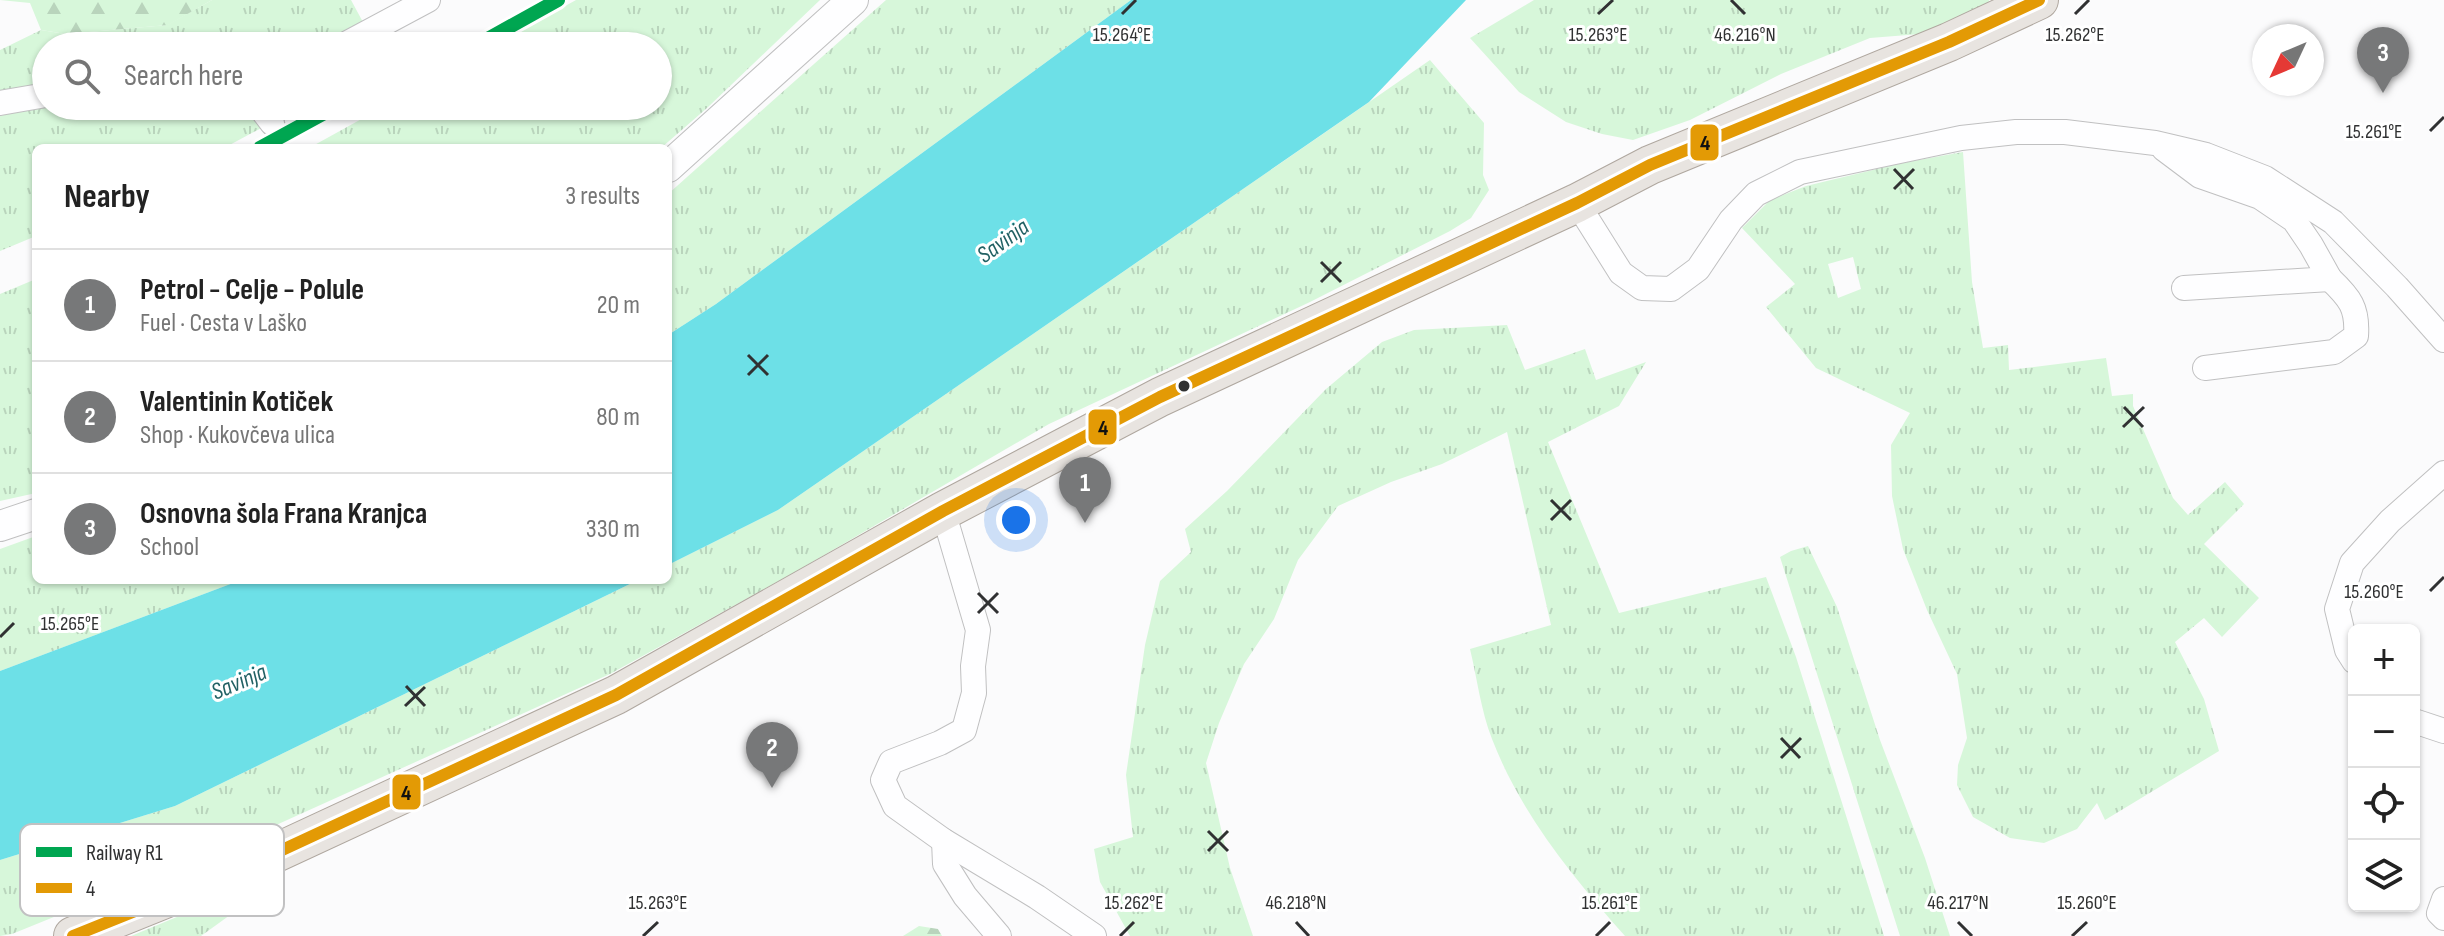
<!DOCTYPE html>
<html lang="en">
<head>
<meta charset="utf-8">
<style>
  :root { --surface:#fff; --page:#f2f2f2; --text:#222; --muted:#767676; --line:#e0e0e0; --accent:#777879 }
  body { margin:0; font-family:"Sofia Sans Condensed",sans-serif; background:var(--page); color:var(--text) }
  .controls { position:absolute; right:24px; bottom:24px; display:grid; overflow:hidden; border-radius:12px; box-shadow:0 2px 6px #0004 }
  .controls button { width:72px; height:72px; display:grid; place-items:center; padding:0; border:0; border-bottom:2px solid var(--line); background:var(--surface); color:var(--text); font:40px sans-serif }
  .compass { position:absolute; left:2252px; top:24px; width:72px; height:72px; border-radius:50%; background:var(--surface); box-shadow:0 2px 6px #0004; rotate:226deg }
  .you { position:absolute; left:1016px; top:520px; width:28px; height:28px; margin:-20px; border:6px solid #fff; border-radius:50%; background:#1a73e8; box-shadow:0 0 0 12px #1a73e833 }
  .badge { display:grid; place-items:center; width:52px; height:52px; border-radius:50%; background:var(--accent); color:#fff; font-size:26px; font-weight:700 }
  .pin { position:absolute; translate:-50% -66px; filter:drop-shadow(0 2px 4px #0008) }
  .pin::after { content:''; position:absolute; top:42px; width:28px; height:24px; background:inherit; clip-path:polygon(0 0,100% 0,50% 100%) }
  .list { margin:0; padding:0; list-style:none }
  h2 { display:flex; justify-content:space-between; align-items:center; height:104px; margin:0; padding:0 32px; font-size:34px }
  h2 small { font-size:26px; font-weight:400; color:var(--muted) }
  .list li { display:grid; grid-template-columns:52px 1fr auto; gap:24px; align-items:center; box-sizing:border-box; height:112px; padding:0 32px; border-top:2px solid var(--line) }
  .list b { display:block; font-size:30px; white-space:nowrap }
  .list p { margin:0; font-size:26px; white-space:nowrap; color:var(--muted) }
  .list em { font-size:26px; font-style:normal; color:var(--muted) }
  .icon { flex:none; width:44px; height:44px; fill:none; stroke:currentColor; stroke-width:2; stroke-linecap:round; stroke-linejoin:round }
  .map { position:relative; flex:none; width:2444px; height:936px; overflow:hidden }
  .search { position:absolute; background:var(--surface); box-shadow:0 2px 6px #0004; left:32px; top:32px; width:640px; height:88px; display:flex; align-items:center; gap:20px; box-sizing:border-box; padding:0 28px; border-radius:44px; color:var(--muted); font-size:30px }
  .panel { position:absolute; background:var(--surface); box-shadow:0 2px 6px #0004; left:32px; top:144px; width:640px; height:440px; border-radius:12px }
  .map>svg:first-child { display:block }
</style>
</head>
<body>
<div class="map">
<svg width="2444" height="936" viewBox="0 0 2444 936">
  <defs>
    <pattern id="grass-tufts" width="24" height="20" patternUnits="userSpaceOnUse" patternTransform="scale(2)"><rect width="24" height="20" fill="#d7f7da"/><path d="M3 7l-1-3M5 7V3M7 7l1-3M15 17l-1-3M17 17v-4M19 17l1-3" fill="none" stroke="#b9d4bc"/></pattern>
    <pattern id="forest-firs" width="22" height="20" patternUnits="userSpaceOnUse" patternTransform="scale(2)"><rect width="22" height="20" fill="#d7f7da"/><path d="M5 1l3.5 6h-7zM16 11l3.5 6h-7z" fill="#b9d4bc"/></pattern>
  </defs>
  <rect width="100%" height="100%" fill="#fbfbfc"/>
  <g fill="url(#grass-tufts)" fill-rule="evenodd">
    <polygon points="212,0 351,0 364,24 319,46 46,46 46,85 0,95 0,50 41,30 66,34 167,25"/>
    <polygon points="576,0 820,0 707,108 661,148 309,148 385,106 658,106 658,46 493,46"/>
    <polygon points="886,0 1131,0 716,304 668,335 668,194"/>
    <polygon points="1534,0 1989,0 1987,11 1920,34 1870,38 1781,74 1690,120 1633,140 1602,134 1566,122 1519,92 1470,38"/>
    <polygon points="1430,60 1484,123 1483,175 1489,190 1471,218 1450,231 1310,302 1049,424 795,572 610,674 241,841 12,934 0,936 0,860 175,806 638,580 668,580 668,565 778,510"/>
    <polygon points="46,104 245,106 252,111 265,126 224,148 36,148 36,236 0,251 0,116"/>
    <path d="M1963,152L1972,282L1983,348L2008,345L2009,370L2106,358L2112,396L2133,394V406L2173,498L2188,515L2225,482L2244,504L2204,544L2259,598L2222,637L2204,618L2175,642L2204,699L2219,751L2105,820L2097,803L2077,829L2044,843L2010,838L1973,817L1957,785L1958,765L1967,738L1957,674L1927,610L1903,549L1892,496L1891,445L1910,413L1816,368L1766,307L1795,284L1742,228L1770,200L1806,186L1902,163ZM1853,257L1861,289L1838,298L1828,264Z"/>
    <polygon points="36,279 36,493 0,501 0,294"/>
    <path d="M1507,325L1525,370L1585,349L1596,380L1646,362L1619,406L1548,442L1619,613L1766,577L1796,657L1884,936H1625C1572,876 1521,814 1492,739C1481,711 1477,678 1470,649L1551,625L1507,432L1442,464L1391,482L1338,506L1298,560L1274,619L1244,664L1219,723L1206,763L1230,868L1253,936H1130L1100,882L1094,849L1133,837L1126,775L1145,645L1160,581L1191,552L1185,529L1227,491L1326,389L1382,342L1414,330Z"/>
    <polygon points="36,536 36,580 241,580 0,671 0,549"/>
    <polygon points="1808,546 1837,607 1880,740 1925,858 1950,936 1900,936 1780,557 1791,551"/>
    <polygon points="254,885 255,897 201,936 131,936"/>
  </g>
  <g fill="url(#forest-firs)">
    <polygon points="0,0 212,0 168,25 66,34 41,30 30,3"/>
    <polygon points="919,926 938,929 942,936 903,936"/>
  </g>
  <g fill="#6de0e7">
    <polygon points="1131,0 1466,0 1369,102 778,510 668,565 668,335 716,304"/>
    <polygon points="241,580 638,580 175,806 0,860 0,671"/>
  </g>
  <g fill="none" stroke-linecap="round" stroke-linejoin="round">
    <polyline stroke="#d2d3d4" stroke-width="24" stroke-dasharray="24 12" stroke-linecap="butt" points="272,123 286,148"/>
    <g stroke="#c0c0c1" stroke-width="26">
      <g id="minor">
        <polyline points="342,46 428,0"/>
        <polyline points="0,103 46,95"/>
        <polyline points="259,106 272,123"/>
        <polyline points="2164,149 2200,176 2260,197 2294,220 2311,245 2330,279 2184,288"/>
        <polyline points="1577,203 1621,273 1642,288 1671,289 1698,269 1731,220 1756,194 1800,172 1961,138 2016,132 2065,132 2155,143 2206,155 2265,178 2333,222 2397,287 2444,340"/>
        <path d="M2205,368L2334,352L2356,336C2358,308 2350,298 2330,279"/>
        <polyline points="943,511 978,630 973,666 974,693 964,730 940,743 891,762 883,780 895,806 944,841 1037,897 1094,936"/>
        <polyline points="2354,661 2347,650 2337,609 2352,563 2390,521 2444,473"/>
        <polyline points="2414,721 2444,731"/>
        <polyline points="944,841 945,864 965,896 999,936"/>
        <polyline points="2444,899 2439,913 2444,918"/>
      </g>
    </g>
    <g stroke="#c0c0c1" stroke-width="32">
      <g id="tertiary">
        <polyline points="668,167 853,0"/>
        <polyline points="0,526 36,514"/>
      </g>
    </g>
    <g stroke="#afa79f" stroke-width="40">
      <polyline id="primary" points="73,936 254,863 616,695 943,511 1160,397 1577,203 1650,165 1949,42 2039,0"/>
    </g>
    <use href="#minor" stroke="#fefeff" stroke-width="24"/>
    <use href="#tertiary" stroke="#fefeff" stroke-width="30"/>
    <use href="#primary" stroke="#e8e4e0" stroke-width="38"/>
    <g stroke="#fff" stroke-width="18">
      <polyline id="bus-1" points="73,936 254,863 616,695 943,511 1160,397 1577,203 1650,165 1949,42 2039,0"/>
    </g>
    <use href="#bus-1" stroke="#e39a05" stroke-width="12"/>
    <g stroke="#fff" stroke-width="20">
      <g id="rail-1">
        <polyline points="475,46 558,0"/>
        <polyline points="260,148 337,106"/>
      </g>
    </g>
    <use href="#rail-1" stroke="#00a651" stroke-width="14"/>
  </g>
  <path fill="none" stroke="#303132" stroke-width="3" d="M1731,0L1745,14M1122,14L1136,0M1598,14L1613,0M2075,14L2089,0M2430,131L2444,117M1894,169L1913,189M1894,189L1914,169M1321,262L1341,282M1321,282L1341,262M748,355L768,375M748,375L768,355M2124,407L2143,427M2123,427L2144,407M1551,500L1571,520M1551,520L1571,500M2430,591L2444,577M978,593L998,613M978,613L998,593M0,637L14,623M406,686L425,706M405,706L425,687M1781,738L1800,758M1781,758L1801,738M1208,831L1228,851M1208,851L1228,831M1296,922L1309,936M1958,922L1972,936M643,936L658,922M1120,936L1134,922M1596,936L1610,922M2072,936L2087,922"/>
  <circle fill="#303132" stroke="#fff" stroke-width="3" cx="1184" cy="386" r="7"/>
  <g text-anchor="middle" dominant-baseline="central" stroke-width="6" stroke-linejoin="round" paint-order="stroke">
    <g font-size="24" font-style="italic" fill="#226164" stroke="#fff">
      <text transform="translate(1003 241) rotate(-36)">Savinja</text>
      <text transform="translate(239 682) rotate(-23)">Savinja</text>
    </g>
  </g>
  <rect x="20" y="824" width="264" height="92" rx="12" fill="#fff" stroke="#c1c1c2" stroke-width="2"/>
  <rect x="36" y="847" width="36" height="10" fill="#00a651"/>
  <rect x="36" y="883" width="36" height="10" fill="#e39a05"/>
  <g font-size="22" fill="#303132">
    <text x="86" y="860">Railway R1</text>
    <text x="86" y="896">4</text>
  </g>
  <g font-size="20" text-anchor="middle" fill="#303132" stroke="#fff" stroke-width="6" stroke-linejoin="round" paint-order="stroke">
    <text x="1122" y="41">15.264°E</text>
    <text x="1598" y="41">15.263°E</text>
    <text x="2075" y="41">15.262°E</text>
    <text x="1745" y="41">46.216°N</text>
    <text x="2374" y="138">15.261°E</text>
    <text x="2374" y="598">15.260°E</text>
    <text x="70" y="630">15.265°E</text>
    <text x="1296" y="909">46.218°N</text>
    <text x="1958" y="909">46.217°N</text>
    <text x="658" y="909">15.263°E</text>
    <text x="1134" y="909">15.262°E</text>
    <text x="1610" y="909">15.261°E</text>
    <text x="2087" y="909">15.260°E</text>
  </g>
  <g stroke="#fff" stroke-width="3">
    <rect x="1689" y="123" width="31" height="39" rx="8" fill="#e39a05"/>
    <rect x="1087" y="408" width="31" height="38" rx="8" fill="#e39a05"/>
    <rect x="391" y="773" width="31" height="38" rx="8" fill="#e39a05"/>
  </g>
  <g font-size="22" text-anchor="middle" font-weight="bold" fill="#111">
    <text x="1705" y="150">4</text>
    <text x="1103" y="435">4</text>
    <text x="406" y="800">4</text>
  </g>
</svg>
<div class="controls">
<button>+</button>
<button>−</button>
<button><svg class="icon" aria-label="locate" viewBox="0 0 24 24"><circle cx="12" cy="12" r="6"/><path d="M12 2v4M12 18v4M2 12h4M18 12h4"/></svg></button>
<button><svg class="icon" aria-label="layers" viewBox="0 0 24 24"><path d="M12 4l9 5-9 5-9-5zM3 14l9 5 9-5"/></svg></button>
</div>
<svg class="compass" viewBox="-18 -18 36 36"><path d="M0-13l5 13h-10z" fill="#e53935"/><path d="M0 13l5-13h-10z" fill="#767676"/></svg>
<div class="you"></div>
<div class="pin badge" style="left:1085px;top:523px">1</div>
<div class="pin badge" style="left:772px;top:788px">2</div>
<div class="pin badge" style="left:2383px;top:93px">3</div>
<div class="search"><svg class="icon" aria-label="search" viewBox="0 0 24 24"><circle cx="10" cy="10" r="6"/><path d="M15 15l6 6"/></svg>Search here</div>
<section class="panel">
<h2>Nearby<small>3 results</small></h2>
<ul class="list">
<li><span class="badge">1</span><div><b>Petrol - Celje - Polule</b><p>Fuel · Cesta v Laško</p></div><em>20 m</em></li>
<li><span class="badge">2</span><div><b>Valentinin Kotiček</b><p>Shop · Kukovčeva ulica</p></div><em>80 m</em></li>
<li><span class="badge">3</span><div><b>Osnovna šola Frana Kranjca</b><p>School</p></div><em>330 m</em></li>
</ul>
</section>
</div>
</body>
</html>
